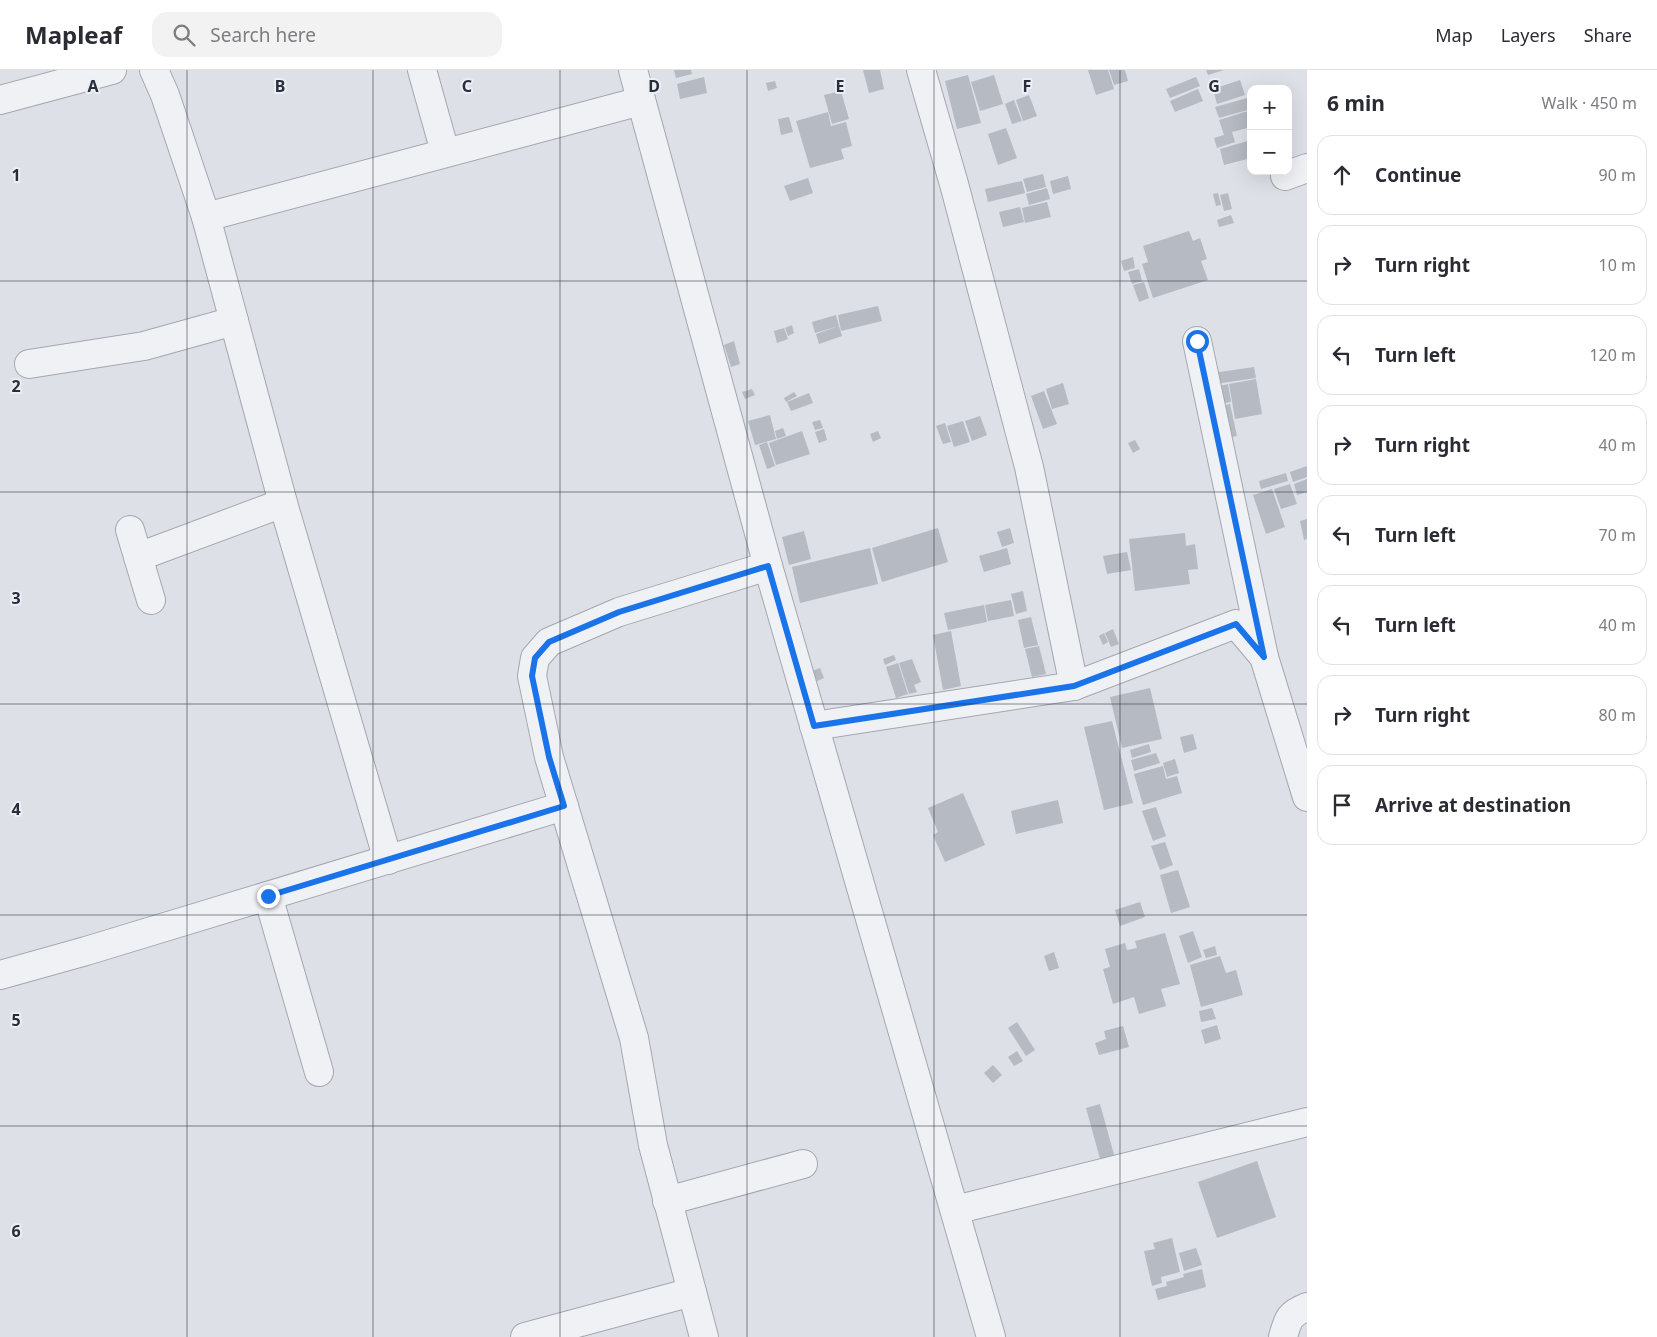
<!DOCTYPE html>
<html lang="en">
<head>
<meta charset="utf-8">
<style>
  :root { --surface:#fff; --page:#f2f2f3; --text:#2b2b33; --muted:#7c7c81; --line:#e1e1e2 }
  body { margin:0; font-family:"Noto Sans",sans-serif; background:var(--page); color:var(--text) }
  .controls { position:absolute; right:15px; top:15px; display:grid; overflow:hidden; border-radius:10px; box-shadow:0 5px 20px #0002 }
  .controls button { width:45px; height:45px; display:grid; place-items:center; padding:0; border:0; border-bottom:1px solid var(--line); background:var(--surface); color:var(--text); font:25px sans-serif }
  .stop { position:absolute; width:15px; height:15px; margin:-11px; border:4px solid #1a73e8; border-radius:50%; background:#fff }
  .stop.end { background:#1a73e8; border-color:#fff; box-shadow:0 1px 5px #0008 }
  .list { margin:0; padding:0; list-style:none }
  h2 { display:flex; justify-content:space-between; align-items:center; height:65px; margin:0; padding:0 20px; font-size:21px }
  h2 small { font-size:16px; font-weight:400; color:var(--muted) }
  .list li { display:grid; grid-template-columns:32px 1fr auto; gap:15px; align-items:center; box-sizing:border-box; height:80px; margin:0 10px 10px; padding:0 10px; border:1px solid var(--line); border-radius:15px }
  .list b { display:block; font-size:19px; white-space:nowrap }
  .list em { font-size:16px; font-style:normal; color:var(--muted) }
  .icon { flex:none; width:28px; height:28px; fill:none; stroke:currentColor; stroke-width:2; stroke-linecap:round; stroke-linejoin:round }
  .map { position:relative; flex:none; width:1307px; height:1267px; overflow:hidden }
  header { display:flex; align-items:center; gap:30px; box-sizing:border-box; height:70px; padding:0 25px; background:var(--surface); border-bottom:1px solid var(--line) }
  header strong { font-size:24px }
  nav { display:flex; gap:28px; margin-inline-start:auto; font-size:18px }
  .search { width:350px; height:45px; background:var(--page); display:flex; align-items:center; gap:12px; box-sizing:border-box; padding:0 18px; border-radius:15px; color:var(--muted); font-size:19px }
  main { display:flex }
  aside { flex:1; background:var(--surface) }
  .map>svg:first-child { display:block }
</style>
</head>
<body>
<header>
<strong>Mapleaf</strong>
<div class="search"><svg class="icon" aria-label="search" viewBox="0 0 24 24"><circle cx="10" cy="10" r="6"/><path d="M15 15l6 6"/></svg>Search here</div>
<nav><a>Map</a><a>Layers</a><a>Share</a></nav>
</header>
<main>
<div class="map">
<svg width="1307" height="1267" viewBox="0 0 1307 1267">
  <rect width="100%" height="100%" fill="#dde0e6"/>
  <g fill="#b5bac3">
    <polygon points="674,0 691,0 692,4 676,8"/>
    <polygon points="863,0 880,0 884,19 869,23"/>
    <polygon points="1088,0 1108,0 1114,19 1096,25"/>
    <polygon points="1109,0 1125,0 1128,11 1114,15"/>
    <polygon points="1206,0 1224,0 1208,5"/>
    <polygon points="968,5 981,53 957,59 945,11"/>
    <polygon points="994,5 1003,34 980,41 971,12"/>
    <polygon points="704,7 707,23 680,29 677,14"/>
    <polygon points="1196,7 1200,16 1170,28 1166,19"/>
    <polygon points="1240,10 1245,25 1217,34 1213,19"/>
    <polygon points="775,11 777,18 768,21 766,13"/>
    <polygon points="1198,19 1203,31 1175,42 1170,31"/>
    <polygon points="841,21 849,49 832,54 824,25"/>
    <polygon points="1029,25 1037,46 1023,51 1016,30"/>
    <polygon points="1251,27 1251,39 1219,48 1215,37"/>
    <polygon points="1014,30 1022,51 1012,54 1005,34"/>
    <polygon points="1251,40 1251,57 1232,62 1235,72 1217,78 1214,68 1224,65 1219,50"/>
    <polygon points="828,42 831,56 846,52 852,76 841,79 844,89 810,98 796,51"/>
    <polygon points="789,47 793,62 781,65 778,49"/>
    <polygon points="1006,58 1017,88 998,95 988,64"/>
    <polygon points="1251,70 1251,88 1224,95 1220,79"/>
    <polygon points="1043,104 1046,117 1027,122 1023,109"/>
    <polygon points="1068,106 1071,119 1053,124 1050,111"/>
    <polygon points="808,108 813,123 790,131 784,116"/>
    <polygon points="1022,111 1025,123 988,132 985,119"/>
    <polygon points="1047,118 1050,129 1029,135 1026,124"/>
    <polygon points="1218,123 1221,135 1216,136 1213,124"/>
    <polygon points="1228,123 1232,139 1224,141 1220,125"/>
    <polygon points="1047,132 1051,147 1025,153 1022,138"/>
    <polygon points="1020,137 1024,152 1003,157 999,142"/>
    <polygon points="1231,145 1234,153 1219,157 1217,150"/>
    <polygon points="1189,161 1193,171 1200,168 1207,189 1201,191 1208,210 1153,228 1142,194 1148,192 1143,176"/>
    <polygon points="1133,187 1135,198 1124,201 1121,191"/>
    <polygon points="1139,199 1142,211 1132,214 1128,202"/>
    <polygon points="1144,212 1149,228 1139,232 1133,215"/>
    <polygon points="878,236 882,251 841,261 838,245"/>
    <polygon points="836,245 839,256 815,263 812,252"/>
    <polygon points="792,255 794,263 788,266 785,258"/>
    <polygon points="839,256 842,266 819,274 816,264"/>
    <polygon points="784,258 788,269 777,273 774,261"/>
    <polygon points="734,271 740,294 731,297 724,275"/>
    <polygon points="1254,297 1256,308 1215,314 1213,303"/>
    <polygon points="1256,309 1262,344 1235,349 1229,314"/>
    <polygon points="1063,313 1069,334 1052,339 1046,319"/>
    <polygon points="1228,314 1231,332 1219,334 1216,317"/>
    <polygon points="752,319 755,325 745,329 742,322"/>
    <polygon points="1044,321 1057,354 1043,359 1031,326"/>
    <polygon points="794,322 797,326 786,332 784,328"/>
    <polygon points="809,323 813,333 791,341 787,332"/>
    <polygon points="1230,334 1237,366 1226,368 1220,336"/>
    <polygon points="770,345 776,369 755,375 748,351"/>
    <polygon points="980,346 987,365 972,371 965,351"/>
    <polygon points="820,350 823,358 815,360 812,352"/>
    <polygon points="963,351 970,372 954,377 947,356"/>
    <polygon points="945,353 951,372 943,374 936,356"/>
    <polygon points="783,358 786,366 777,369 775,361"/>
    <polygon points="824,359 827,370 819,373 815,362"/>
    <polygon points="802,361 810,384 776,395 769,373"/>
    <polygon points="878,361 881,368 873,372 870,364"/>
    <polygon points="1135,370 1140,379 1133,383 1128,373"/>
    <polygon points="767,372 775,396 767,399 759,375"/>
    <polygon points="1307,396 1307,407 1293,412 1290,402"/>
    <polygon points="1286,403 1288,411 1261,419 1259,411"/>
    <polygon points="1307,409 1307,422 1297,425 1294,414"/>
    <polygon points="1290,414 1297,434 1281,439 1274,419"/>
    <polygon points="1272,419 1285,457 1266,464 1253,425"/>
    <polygon points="1307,449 1307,469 1304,470 1300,451"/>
    <polygon points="938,458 948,492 882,512 872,478"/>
    <polygon points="1010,458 1014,473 1002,477 997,462"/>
    <polygon points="804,461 811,489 789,495 782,467"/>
    <polygon points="1185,463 1186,476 1195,474 1198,499 1188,500 1190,514 1135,521 1129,469"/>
    <polygon points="870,478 878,514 800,533 792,497"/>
    <polygon points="1007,478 1011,494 984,502 979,486"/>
    <polygon points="1127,482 1131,500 1107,504 1103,486"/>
    <polygon points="1023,521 1027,541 1016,544 1011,524"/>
    <polygon points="1011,530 1014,546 988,551 985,535"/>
    <polygon points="984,535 987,552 948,560 944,543"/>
    <polygon points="1031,547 1038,575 1024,578 1018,550"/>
    <polygon points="1113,559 1119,574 1111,577 1105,563"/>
    <polygon points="951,561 961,616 943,620 933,565"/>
    <polygon points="1104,563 1108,572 1103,575 1099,566"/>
    <polygon points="1039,576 1046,604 1032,607 1025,579"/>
    <polygon points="894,585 896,590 885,595 883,589"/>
    <polygon points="912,589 921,612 914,615 917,622 909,624 899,593"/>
    <polygon points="898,593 908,624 896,628 886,597"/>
    <polygon points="820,598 824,608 817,611 812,601"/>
    <polygon points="1150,618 1162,669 1122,678 1110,627"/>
    <polygon points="1112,651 1133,733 1104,740 1084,657"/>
    <polygon points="1193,664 1197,679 1184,683 1180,667"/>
    <polygon points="1149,674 1151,682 1132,688 1130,680"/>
    <polygon points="1156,683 1160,693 1134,701 1131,690"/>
    <polygon points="1175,689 1179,703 1167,707 1163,693"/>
    <polygon points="1163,696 1166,709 1177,706 1182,723 1143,735 1134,704"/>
    <polygon points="963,723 985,775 945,792 933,765 938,762 928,738"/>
    <polygon points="1058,730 1063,753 1016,764 1011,741"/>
    <polygon points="1156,737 1166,766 1153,771 1142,741"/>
    <polygon points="1165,772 1173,795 1160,800 1151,776"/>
    <polygon points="1178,800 1190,837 1171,843 1160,805"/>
    <polygon points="1140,832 1145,847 1120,856 1115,840"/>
    <polygon points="1193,861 1202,887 1188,893 1179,866"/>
    <polygon points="1165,863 1180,914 1161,919 1166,936 1139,944 1134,927 1113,934 1103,899 1110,897 1105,879 1125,873 1127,880 1137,878 1135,871"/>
    <polygon points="1215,876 1217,885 1206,888 1203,880"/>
    <polygon points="1054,882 1059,898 1049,901 1044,886"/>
    <polygon points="1220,886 1226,903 1236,900 1243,925 1201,937 1190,895"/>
    <polygon points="1212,938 1216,949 1201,952 1199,941"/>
    <polygon points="1017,952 1035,980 1026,986 1008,958"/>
    <polygon points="1217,955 1221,969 1205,974 1201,960"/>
    <polygon points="1123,956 1129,977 1099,985 1095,973 1106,969 1104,961"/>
    <polygon points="1017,981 1023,991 1014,996 1008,987"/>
    <polygon points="993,995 1002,1005 993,1013 984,1003"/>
    <polygon points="1100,1034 1116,1092 1102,1096 1086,1038"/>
    <polygon points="1257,1091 1276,1147 1217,1168 1198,1112"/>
    <polygon points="1172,1168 1180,1202 1161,1207 1162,1213 1152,1216 1144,1181 1155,1179 1153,1173"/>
    <polygon points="1196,1178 1202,1195 1184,1201 1179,1183"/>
    <polygon points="1202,1199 1206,1217 1158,1230 1155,1219 1167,1216 1166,1212 1184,1207 1183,1204"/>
  </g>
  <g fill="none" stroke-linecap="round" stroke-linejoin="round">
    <g stroke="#a3a7b0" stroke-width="30">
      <g id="minor">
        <polyline points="154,0 165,25 206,147 283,433 388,790"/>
        <polyline points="422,0 445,82"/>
        <polyline points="633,0 768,496 991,1267"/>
        <polyline points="921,0 954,114 1029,397 1074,616"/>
        <polyline points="0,30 112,0"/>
        <polyline points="1285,106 1307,98"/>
        <polyline points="206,147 641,31"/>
        <polyline points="1197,271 1264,587 1307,727"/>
        <polyline points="29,294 144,276 234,251"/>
        <polyline points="130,460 151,530"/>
        <polyline points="138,487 283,433"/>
        <polyline points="814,656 1074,616 1236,554 1264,587"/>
        <polyline points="268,826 319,1002"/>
        <polyline points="0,905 86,881 564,736"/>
        <polyline points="667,1131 803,1094"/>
        <polyline points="955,1140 1307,1052"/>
        <polyline points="525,1267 692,1222"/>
        <polyline points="704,1267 653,1075 634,968 549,687 532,606 535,588 549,572 619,542 768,496"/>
        <path d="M1283,1267C1288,1249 1289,1244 1307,1237"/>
      </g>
    </g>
    <use href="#minor" stroke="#f0f1f5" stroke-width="28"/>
  </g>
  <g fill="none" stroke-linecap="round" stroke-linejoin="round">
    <polyline stroke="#1a73e8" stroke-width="6" points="268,826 564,736 549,687 532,606 535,588 549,572 619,542 768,496 814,656 1074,616 1236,554 1264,587 1197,271"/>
  </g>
  <path fill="none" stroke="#282e3c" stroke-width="1" stroke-opacity="0.55" d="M187,0V1267M373,0V1267M560,0V1267M747,0V1267M934,0V1267M1120,0V1267M0,211H1307M0,422H1307M0,634H1307M0,845H1307M0,1056H1307"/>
  <g font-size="16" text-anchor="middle" font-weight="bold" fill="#282e3c" stroke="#eceff4" stroke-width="4" stroke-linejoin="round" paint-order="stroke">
    <text x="93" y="22">A</text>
    <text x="280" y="22">B</text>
    <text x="467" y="22">C</text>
    <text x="654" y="22">D</text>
    <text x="840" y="22">E</text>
    <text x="1027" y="22">F</text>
    <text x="1214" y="22">G</text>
    <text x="16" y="111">1</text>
    <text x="16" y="322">2</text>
    <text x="16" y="534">3</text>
    <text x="16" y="745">4</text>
    <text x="16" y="956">5</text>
    <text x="16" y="1167">6</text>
  </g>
</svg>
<div class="controls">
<button>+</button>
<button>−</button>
</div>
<div class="stop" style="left:1197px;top:271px"></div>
<div class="stop end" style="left:268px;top:826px"></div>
</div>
<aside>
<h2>6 min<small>Walk · 450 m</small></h2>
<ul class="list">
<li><svg class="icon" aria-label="ahead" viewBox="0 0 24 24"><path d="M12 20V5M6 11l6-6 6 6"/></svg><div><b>Continue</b></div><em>90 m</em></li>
<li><svg class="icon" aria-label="right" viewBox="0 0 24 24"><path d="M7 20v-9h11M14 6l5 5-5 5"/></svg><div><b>Turn right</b></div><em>10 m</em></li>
<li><svg class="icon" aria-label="left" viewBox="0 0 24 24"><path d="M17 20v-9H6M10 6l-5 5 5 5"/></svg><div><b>Turn left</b></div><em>120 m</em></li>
<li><svg class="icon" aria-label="right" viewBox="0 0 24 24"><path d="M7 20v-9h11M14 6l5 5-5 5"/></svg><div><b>Turn right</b></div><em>40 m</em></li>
<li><svg class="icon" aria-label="left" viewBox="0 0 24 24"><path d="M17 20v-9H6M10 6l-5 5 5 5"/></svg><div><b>Turn left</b></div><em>70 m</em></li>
<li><svg class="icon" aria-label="left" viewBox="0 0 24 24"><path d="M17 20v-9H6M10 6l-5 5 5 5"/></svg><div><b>Turn left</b></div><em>40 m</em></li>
<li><svg class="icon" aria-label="right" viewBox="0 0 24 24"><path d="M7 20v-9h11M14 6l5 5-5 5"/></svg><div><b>Turn right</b></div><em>80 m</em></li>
<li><svg class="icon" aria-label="arrive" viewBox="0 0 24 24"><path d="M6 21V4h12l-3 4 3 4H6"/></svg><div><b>Arrive at destination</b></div></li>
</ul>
</aside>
</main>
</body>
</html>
